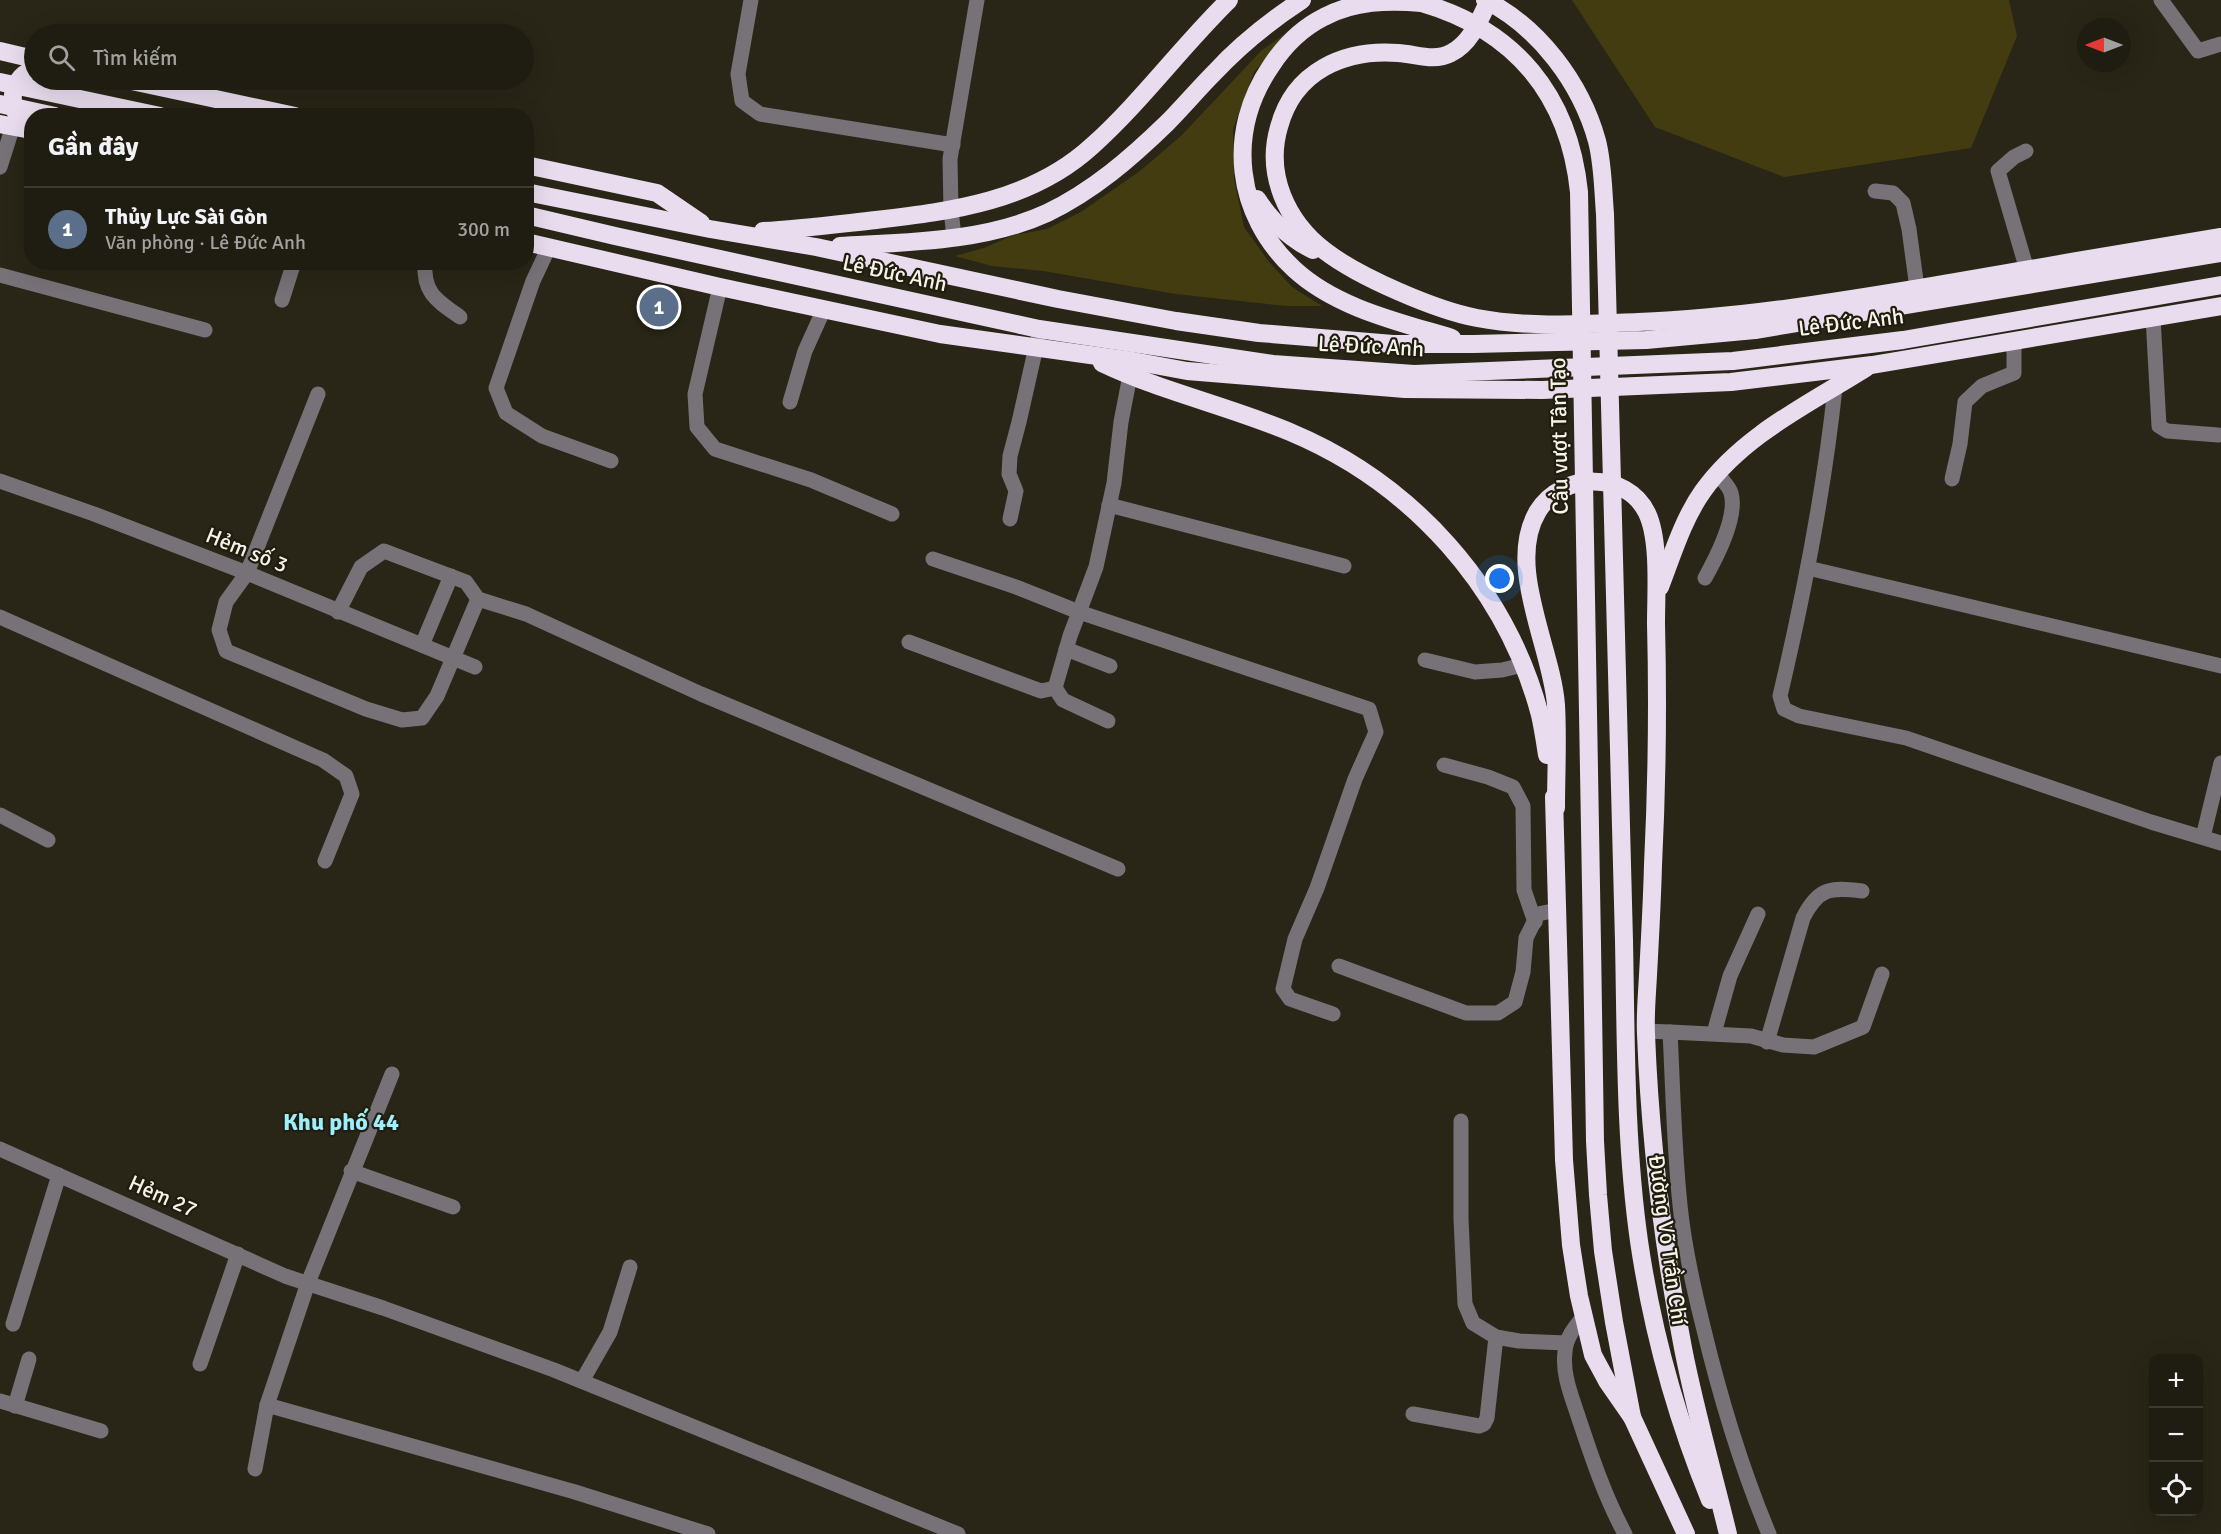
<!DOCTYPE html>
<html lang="vi">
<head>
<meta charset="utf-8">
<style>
  :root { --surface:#1f1c11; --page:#27251a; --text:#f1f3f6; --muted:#a1a19f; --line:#3c3a31; --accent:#2563eb }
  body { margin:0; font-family:Signika,sans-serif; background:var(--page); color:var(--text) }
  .controls { position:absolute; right:18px; bottom:18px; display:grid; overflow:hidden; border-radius:12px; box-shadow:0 6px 24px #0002 }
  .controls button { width:54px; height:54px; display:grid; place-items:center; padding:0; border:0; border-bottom:2px solid var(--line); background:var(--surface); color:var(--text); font:30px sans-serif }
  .compass { position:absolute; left:2077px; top:18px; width:54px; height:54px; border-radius:50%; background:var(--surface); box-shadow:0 6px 24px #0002; rotate:270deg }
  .you { position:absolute; left:1500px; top:579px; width:21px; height:21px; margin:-15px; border:4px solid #fff; border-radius:50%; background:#1a73e8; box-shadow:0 0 0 9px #1a73e833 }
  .badge { display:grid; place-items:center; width:39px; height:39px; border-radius:50%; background:var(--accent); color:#fff; font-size:20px; font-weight:700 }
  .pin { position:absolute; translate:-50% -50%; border:3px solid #fff; box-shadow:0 2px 6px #0006 }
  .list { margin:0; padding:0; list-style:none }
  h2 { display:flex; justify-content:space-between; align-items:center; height:78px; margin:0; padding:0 24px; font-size:26px }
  h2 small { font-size:20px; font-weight:400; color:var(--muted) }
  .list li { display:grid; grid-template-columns:39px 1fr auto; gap:18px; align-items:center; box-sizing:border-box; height:84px; padding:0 24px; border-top:2px solid var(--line) }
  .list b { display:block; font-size:22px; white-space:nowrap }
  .list p { margin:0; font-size:20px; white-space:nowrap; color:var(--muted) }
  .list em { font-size:20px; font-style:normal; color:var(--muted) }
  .icon { flex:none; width:33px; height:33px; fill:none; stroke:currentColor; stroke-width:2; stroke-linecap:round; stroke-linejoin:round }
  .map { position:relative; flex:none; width:2221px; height:1534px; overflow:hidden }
  .search { position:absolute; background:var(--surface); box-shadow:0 6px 24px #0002; left:24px; top:24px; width:510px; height:66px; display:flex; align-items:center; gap:15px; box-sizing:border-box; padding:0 21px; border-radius:33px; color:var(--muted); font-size:22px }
  .panel { position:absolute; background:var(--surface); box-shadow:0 6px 24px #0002; left:24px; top:108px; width:510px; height:162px; border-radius:24px }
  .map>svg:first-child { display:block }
</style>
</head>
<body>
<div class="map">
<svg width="2221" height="1534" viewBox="0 0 2221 1534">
  <rect width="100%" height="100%" fill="#292617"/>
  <g fill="#433c10">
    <polygon points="1572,0 2009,0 2017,36 1971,148 1784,177 1655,127"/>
    <polygon points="1312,14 1292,31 1254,72 1233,129 1234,179 1244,227 1269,262 1292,287 1322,306 1286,306 1176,294 1043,271 992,266 955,256 984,248 1014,235 1047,229 1081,212 1140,171 1182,135 1261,51"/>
  </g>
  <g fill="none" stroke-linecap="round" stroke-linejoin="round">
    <g stroke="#767278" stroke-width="15">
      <polyline points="751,0 738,74 742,101 760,114 953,145"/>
      <polyline points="2161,0 2198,51 2221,44"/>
      <polyline points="2026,151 2014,157 1998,171 2027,270"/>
      <polyline points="0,167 13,126"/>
      <polyline points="1875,191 1893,193 1903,203 1909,229 1917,288"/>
      <polyline points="954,237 951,210 950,159 977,0"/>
      <polyline points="549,247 533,281 496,388 506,413 542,436 611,461"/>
      <path d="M425,262C423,293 436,300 460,317"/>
      <polyline points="0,275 205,330"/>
      <polyline points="720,287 695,394 697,427 715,449 811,480 892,514"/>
      <polyline points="282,300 294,262"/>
      <polyline points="2153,317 2159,426 2167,431 2218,435"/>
      <path d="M1835,388C1824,492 1804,594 1780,696L1784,709L1799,716L1906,738L2151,822L2221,843"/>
      <polyline points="318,394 247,573 226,602 219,630 226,651 366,709 402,720 422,718 437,696 478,599"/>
      <polyline points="790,402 805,351 824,309"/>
      <polyline points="1952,479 1960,444 1965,402 1982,386 2014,373 2014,341"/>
      <polyline points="0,481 94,514 247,573 475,667"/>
      <polyline points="1109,505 1344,566"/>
      <polyline points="1010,519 1016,491 1009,474 1010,456 1019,422 1038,338"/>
      <polyline points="933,559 1016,587 1079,612 1369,709 1376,732 1355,779 1317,888 1295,939 1283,989 1290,999 1333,1014"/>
      <polyline points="1808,568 2221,666"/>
      <path d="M1705,578C1716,558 1738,517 1731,493C1729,486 1721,479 1717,473"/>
      <polyline points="338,612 361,567 384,551 466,582 478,599 526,614 701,694 1118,869"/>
      <polyline points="0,617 323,760 346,776 352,794 325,861"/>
      <polyline points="909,642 1041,691 1055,688 1070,636 1096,567 1114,483 1121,422 1132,365"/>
      <polyline points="422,645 451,576"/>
      <polyline points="1066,649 1110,666"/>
      <polyline points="1425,660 1475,672 1502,670 1523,665"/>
      <polyline points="1055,688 1063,700 1108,721"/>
      <polyline points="1444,765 1488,777 1513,787 1523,806 1524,890 1535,922"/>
      <polyline points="0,815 48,840"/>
      <polyline points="2203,837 2221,763"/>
      <polyline points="1339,966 1466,1013 1498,1013 1515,1002 1523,972 1526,938 1538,914 1557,910"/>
      <path d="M1646,1031L1670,1032C1673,1090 1674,1148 1680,1205C1684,1246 1693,1286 1703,1326C1720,1397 1741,1467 1769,1534"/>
      <polyline points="1670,1032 1751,1036 1783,1045 1814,1047 1863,1027 1882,974"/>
      <polyline points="1714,1033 1730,976 1758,914"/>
      <path d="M1767,1042L1803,918C1818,888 1830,887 1862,891"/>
      <polyline points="1461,1121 1461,1219 1465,1304 1473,1323 1496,1337 1519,1341 1566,1343"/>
      <polyline points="0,1149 285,1276 383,1308 554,1370 958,1534"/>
      <polyline points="351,1171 453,1207"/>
      <path d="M1584,1316C1575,1327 1566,1337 1565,1352C1562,1375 1572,1397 1579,1419C1592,1458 1605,1497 1625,1534"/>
      <polyline points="13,1324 59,1175"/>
      <polyline points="200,1364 238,1254"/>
      <polyline points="582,1381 610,1332 630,1267"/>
      <polyline points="0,1401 101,1431"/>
      <polyline points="267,1405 575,1492 708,1534"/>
      <polyline points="15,1406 29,1359"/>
      <polyline points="1413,1414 1479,1426 1484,1424 1487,1418 1496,1337"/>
      <polyline points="255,1469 267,1405 308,1283 392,1074"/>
    </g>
    <g stroke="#e8dcee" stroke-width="18">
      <path d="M1489,0C1480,19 1471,43 1451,53C1434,62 1416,54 1398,53C1344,49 1294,71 1279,127C1265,175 1287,222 1325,251C1359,277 1435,310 1477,318C1530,328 1585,324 1638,322C1743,318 1847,300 1950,283C2040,267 2131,252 2221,237"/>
      <path d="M1422,3C1388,0 1354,1 1324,17C1302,28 1284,46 1271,66C1226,132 1235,214 1294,269C1336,308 1399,322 1452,338"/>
      <polyline points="0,51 34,59"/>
      <polyline points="127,80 295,116"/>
      <polyline points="0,124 31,130"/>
      <path d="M32,129C6,116 6,79 34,69"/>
      <polyline points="526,165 657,193 701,223"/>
      <polyline points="526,192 710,229 816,247 1058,299 1176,321 1259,333 1393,344 1473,344 1646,340 1755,330 2221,253"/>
      <path d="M1257,199C1272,222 1289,238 1313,250"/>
      <polyline points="526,215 615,236 1039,329 1273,364 1414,374 1733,361 1903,340 2221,285"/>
      <path d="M763,231C801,229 839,224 876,220C953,211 1032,201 1092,146C1142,101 1181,47 1229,0"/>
      <polyline points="526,242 720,287 940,334 1133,361 1187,371 1405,389 1542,390 1731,382 1872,365 2221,306"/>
      <path d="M840,246C908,242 984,242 1047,213C1093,191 1131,158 1167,123C1183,107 1198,89 1214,73C1240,45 1270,21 1302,0"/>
      <path d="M1102,363C1163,392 1228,406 1290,432C1412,483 1506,587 1540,715C1543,728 1545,742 1547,755"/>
      <path d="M1660,587C1672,556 1683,519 1703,491C1743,435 1809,404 1866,368"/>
      <polyline points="1554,797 1564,1160 1571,1245 1579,1296 1593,1355 1607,1381 1632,1417"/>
      <path d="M1556,808C1556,774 1558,739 1556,705C1552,648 1505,565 1538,511C1562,472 1627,471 1647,513C1660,540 1656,593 1656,623C1658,703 1657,784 1653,865C1652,902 1650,939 1648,975C1647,995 1645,1015 1646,1034C1650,1139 1663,1245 1683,1348C1695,1410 1713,1472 1728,1534"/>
      <path d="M1624,941C1626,1041 1625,1142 1639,1241C1652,1330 1676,1417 1710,1500"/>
      <polyline points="1592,944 1595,1141 1598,1195 1603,1251 1614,1322 1632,1417 1686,1534"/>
    </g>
    <g stroke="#e8dcee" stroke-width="18">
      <path d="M1485,0C1539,27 1581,83 1597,141C1603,164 1603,190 1605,214L1624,941"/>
      <path d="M1422,3C1515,30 1569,95 1579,192L1592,944"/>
      <polyline points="0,82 160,116"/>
      <polyline points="0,104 55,116"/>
    </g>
  </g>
  <g text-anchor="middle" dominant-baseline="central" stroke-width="4.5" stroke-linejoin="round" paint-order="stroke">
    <g font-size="22" fill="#f6f4ea" stroke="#201d0e">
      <text transform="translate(895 273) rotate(12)">Lê Đức Anh</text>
      <text transform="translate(1851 322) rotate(-7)">Lê Đức Anh</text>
      <text transform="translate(1371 346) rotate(3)">Lê Đức Anh</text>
      <text transform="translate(1559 436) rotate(-91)">Cầu vượt Tân Tạo</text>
      <text transform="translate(247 550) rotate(22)">Hẻm số 3</text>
      <text transform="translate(163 1196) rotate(24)">Hẻm 27</text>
      <text transform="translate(1668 1240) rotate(82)">Đường Võ Trần Chí</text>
    </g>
    <g font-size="24" font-weight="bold" fill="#9eeefb" stroke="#201d0e">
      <text x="341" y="1122">Khu phố 44</text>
    </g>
  </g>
</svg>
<div class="controls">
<button>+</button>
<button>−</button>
<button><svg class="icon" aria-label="locate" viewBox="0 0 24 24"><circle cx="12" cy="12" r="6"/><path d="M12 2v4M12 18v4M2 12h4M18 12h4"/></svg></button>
</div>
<svg class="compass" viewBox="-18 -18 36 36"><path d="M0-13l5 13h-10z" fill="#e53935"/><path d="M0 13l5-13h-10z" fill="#a1a19f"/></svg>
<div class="you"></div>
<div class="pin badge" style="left:659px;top:307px;background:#5c6f8a">1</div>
<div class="search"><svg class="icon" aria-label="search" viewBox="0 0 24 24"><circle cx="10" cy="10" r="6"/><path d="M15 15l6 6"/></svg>Tìm kiếm</div>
<section class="panel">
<h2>Gần đây<small></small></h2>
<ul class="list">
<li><span class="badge" style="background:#5c6f8a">1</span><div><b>Thủy Lực Sài Gòn</b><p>Văn phòng · Lê Đức Anh</p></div><em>300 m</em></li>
</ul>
</section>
</div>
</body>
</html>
